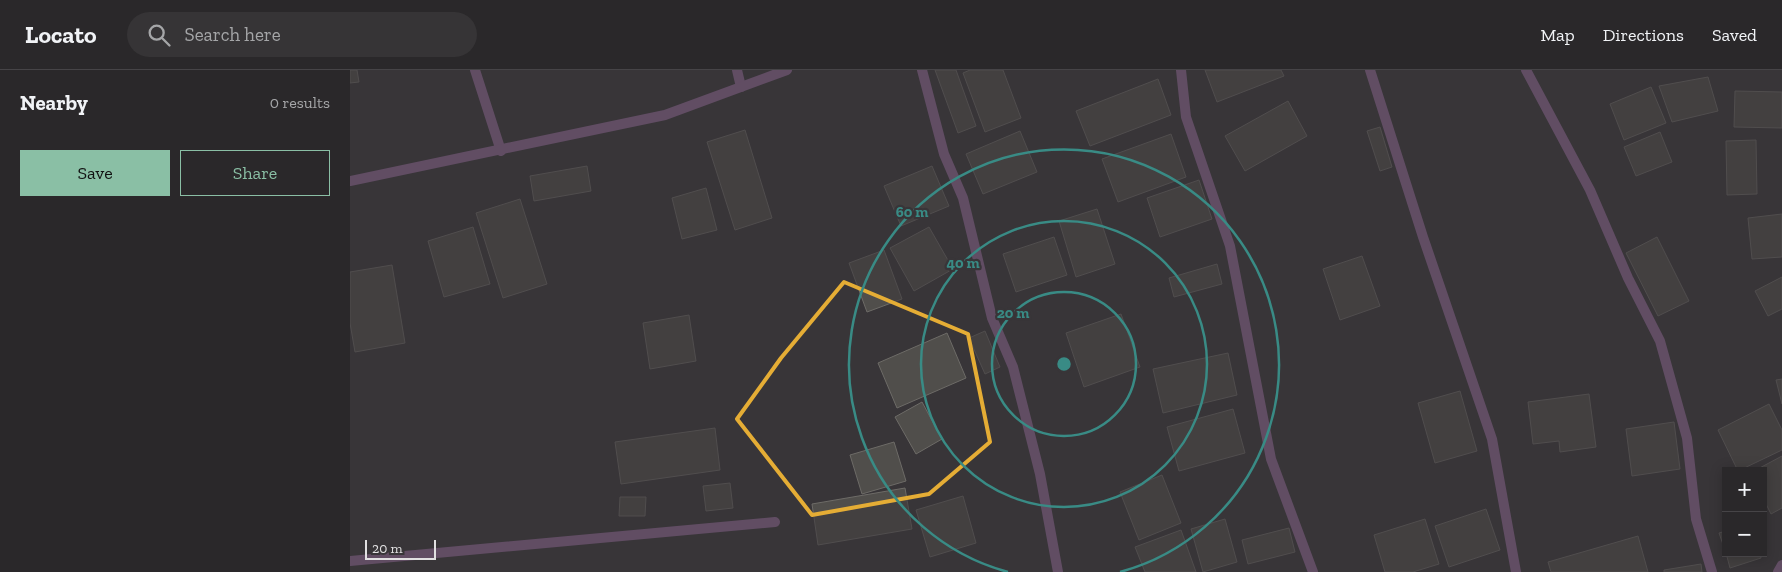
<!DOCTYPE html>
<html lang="en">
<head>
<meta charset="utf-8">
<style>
  :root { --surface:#2a282a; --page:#363436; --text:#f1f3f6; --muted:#a5a6a8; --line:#464447; --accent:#8abfa5 }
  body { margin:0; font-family:"Zilla Slab",serif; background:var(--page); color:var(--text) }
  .controls { position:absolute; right:15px; bottom:15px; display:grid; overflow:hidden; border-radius:0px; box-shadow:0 2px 12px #0003 }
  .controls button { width:45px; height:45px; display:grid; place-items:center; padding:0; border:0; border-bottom:1px solid var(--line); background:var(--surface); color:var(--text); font:25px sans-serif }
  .scale { position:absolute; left:15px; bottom:12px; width:71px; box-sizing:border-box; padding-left:5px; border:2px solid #e1e0e1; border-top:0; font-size:14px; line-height:18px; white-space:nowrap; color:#e1e0e1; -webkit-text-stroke:4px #383538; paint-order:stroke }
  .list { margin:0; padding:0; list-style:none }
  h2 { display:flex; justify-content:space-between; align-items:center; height:65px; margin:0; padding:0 20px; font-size:21px }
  h2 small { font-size:16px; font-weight:400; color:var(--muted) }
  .actions { display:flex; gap:10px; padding:15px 20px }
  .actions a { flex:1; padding:11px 0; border:1px solid var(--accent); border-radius:0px; text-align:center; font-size:18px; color:var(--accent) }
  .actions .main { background:var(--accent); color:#111 }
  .icon { flex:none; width:28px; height:28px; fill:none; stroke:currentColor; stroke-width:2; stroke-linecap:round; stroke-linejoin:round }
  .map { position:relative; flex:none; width:1432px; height:502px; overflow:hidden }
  header { display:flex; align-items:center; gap:30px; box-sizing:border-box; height:70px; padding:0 25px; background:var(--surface); border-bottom:1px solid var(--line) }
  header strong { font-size:24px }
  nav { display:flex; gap:28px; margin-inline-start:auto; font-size:18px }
  .search { width:350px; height:45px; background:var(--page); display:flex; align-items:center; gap:12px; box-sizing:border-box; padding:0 18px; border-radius:28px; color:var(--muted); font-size:19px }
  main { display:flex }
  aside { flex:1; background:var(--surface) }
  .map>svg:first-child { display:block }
</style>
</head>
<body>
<header>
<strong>Locato</strong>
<div class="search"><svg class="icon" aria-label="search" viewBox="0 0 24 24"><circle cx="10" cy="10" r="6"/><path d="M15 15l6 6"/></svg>Search here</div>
<nav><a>Map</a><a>Directions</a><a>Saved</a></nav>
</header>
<main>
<aside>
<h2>Nearby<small>0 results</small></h2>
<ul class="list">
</ul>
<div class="actions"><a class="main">Save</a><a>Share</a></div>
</aside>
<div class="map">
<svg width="1432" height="502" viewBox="0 0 1432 502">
  <rect width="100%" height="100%" fill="#383538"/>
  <g fill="#504e4b" stroke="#6d6b67">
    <polygon points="0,0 7,0 9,12 0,13"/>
    <polygon points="585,0 606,0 626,56 608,63"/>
    <polygon points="620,0 653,0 671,48 635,62 613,3"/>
    <polygon points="855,0 931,0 934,6 867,32"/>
    <polygon points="1358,7 1368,41 1322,52 1309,16"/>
    <polygon points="808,9 821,45 740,76 726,41"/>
    <polygon points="1301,17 1316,53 1274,70 1260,34"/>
    <polygon points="1385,21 1432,22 1432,58 1384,57"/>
    <polygon points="938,31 957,66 895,101 875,66"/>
    <polygon points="1030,57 1042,97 1030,101 1017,61"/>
    <polygon points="395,60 422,148 385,160 357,72"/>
    <polygon points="670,61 687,102 633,124 616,84"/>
    <polygon points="1310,62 1322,92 1286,106 1274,77"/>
    <polygon points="821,64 836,107 768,132 752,89"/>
    <polygon points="1406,70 1407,124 1377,125 1376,71"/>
    <polygon points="237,96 241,121 184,131 180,106"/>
    <polygon points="582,96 599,136 551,156 534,116"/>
    <polygon points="849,110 862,149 810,167 797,128"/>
    <polygon points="356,118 367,160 332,169 322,128"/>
    <polygon points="170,129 197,214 153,228 126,143"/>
    <polygon points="747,139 765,194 726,207 709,151"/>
    <polygon points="1432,144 1432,187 1402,189 1398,148"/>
    <polygon points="123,157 140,214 94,227 78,171"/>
    <polygon points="579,157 603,199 564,221 540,178"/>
    <polygon points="704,167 717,205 666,222 653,184"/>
    <polygon points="1307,167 1339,231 1308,246 1276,183"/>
    <polygon points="534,180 552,229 517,242 499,193"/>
    <polygon points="1012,186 1030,236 990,250 973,199"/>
    <polygon points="867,194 872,214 824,227 819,208"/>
    <polygon points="42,195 55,273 5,282 0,253 0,202"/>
    <polygon points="1432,207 1432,239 1418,246 1405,221"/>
    <polygon points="771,244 790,297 734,317 716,263"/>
    <polygon points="339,245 346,291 300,299 293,253"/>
    <polygon points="635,261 650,297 635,304 619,268"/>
    <polygon points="597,263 616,308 547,338 528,293"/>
    <polygon points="878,283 887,325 813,343 803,299"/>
    <polygon points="1432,309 1432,334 1426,310"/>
    <polygon points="1110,321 1127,381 1085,393 1068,333"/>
    <polygon points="1239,324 1246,377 1210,382 1209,371 1183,374 1178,332"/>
    <polygon points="572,332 592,369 566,384 545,347"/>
    <polygon points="1419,334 1432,360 1432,380 1388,401 1368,360"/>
    <polygon points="883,339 895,383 829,401 817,357"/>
    <polygon points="1324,352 1330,399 1282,406 1276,359"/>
    <polygon points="365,358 370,400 271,414 265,372"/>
    <polygon points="544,372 556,411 512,424 500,385"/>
    <polygon points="1432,386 1432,438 1421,444 1413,428 1413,401 1404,401"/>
    <polygon points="812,405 831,453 789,470 770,422"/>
    <polygon points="380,413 383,438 356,441 353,416"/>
    <polygon points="555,418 562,459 468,475 462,434"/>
    <polygon points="613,426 626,473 580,487 566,440"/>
    <polygon points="270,427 296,427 295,446 269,446"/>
    <polygon points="1136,439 1150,480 1099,497 1085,456"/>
    <polygon points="875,449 887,492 853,502 841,459"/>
    <polygon points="1075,449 1089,494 1063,502 1035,502 1024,465"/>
    <polygon points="939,458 945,482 898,494 892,470"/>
    <polygon points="831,460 846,502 795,502 785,477"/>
    <polygon points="1376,461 1376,483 1369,463"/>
    <polygon points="1288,466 1298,502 1201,502 1198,492"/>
    <polygon points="1376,483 1410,483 1411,488 1380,498"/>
    <polygon points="1351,494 1352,502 1314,502 1314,500"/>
  </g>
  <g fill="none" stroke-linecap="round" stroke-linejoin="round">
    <g stroke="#926a98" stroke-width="10">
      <polyline points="125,0 151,81"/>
      <polyline points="387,0 391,17"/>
      <polyline points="572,0 594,84 613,128 642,248 663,297 690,404 708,502"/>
      <polyline points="831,0 836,47 880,176 921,389 963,502"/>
      <polyline points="1020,0 1073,167 1142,369 1166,502"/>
      <polyline points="1176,0 1240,120 1278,208 1310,271 1337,368 1346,449 1362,502"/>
      <polyline points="0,491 425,452"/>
      <polyline points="1428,502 1432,495"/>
    </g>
    <polyline stroke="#926a98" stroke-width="10" points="0,111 315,45 437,0"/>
  </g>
  <path d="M0 0H1432V502H0ZM494,212L618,264L640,372L579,424L462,445L387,349L431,288Z" fill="#383538" fill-opacity=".55" fill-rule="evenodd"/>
  <path fill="none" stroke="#e5ad35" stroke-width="4" stroke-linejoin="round" d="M494,212L618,264L640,372L579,424L462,445L387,349L431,288Z"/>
  <g fill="none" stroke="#398b85" stroke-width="2.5">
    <circle cx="714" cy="294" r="72"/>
    <circle cx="714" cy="294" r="143"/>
    <path d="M658 502A215 215 0 1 1 770 502"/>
  </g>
  <circle cx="714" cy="294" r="8" fill="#398b85" stroke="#383538" stroke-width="2.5"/>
  <g font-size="15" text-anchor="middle" font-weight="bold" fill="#398b85" stroke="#383538" stroke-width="4.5" stroke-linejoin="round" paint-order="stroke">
    <text x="562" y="147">60 m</text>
    <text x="613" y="198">40 m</text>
    <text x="663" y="248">20 m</text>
  </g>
</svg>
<div class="controls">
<button>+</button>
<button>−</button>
</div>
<div class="scale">20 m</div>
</div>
</main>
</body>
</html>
